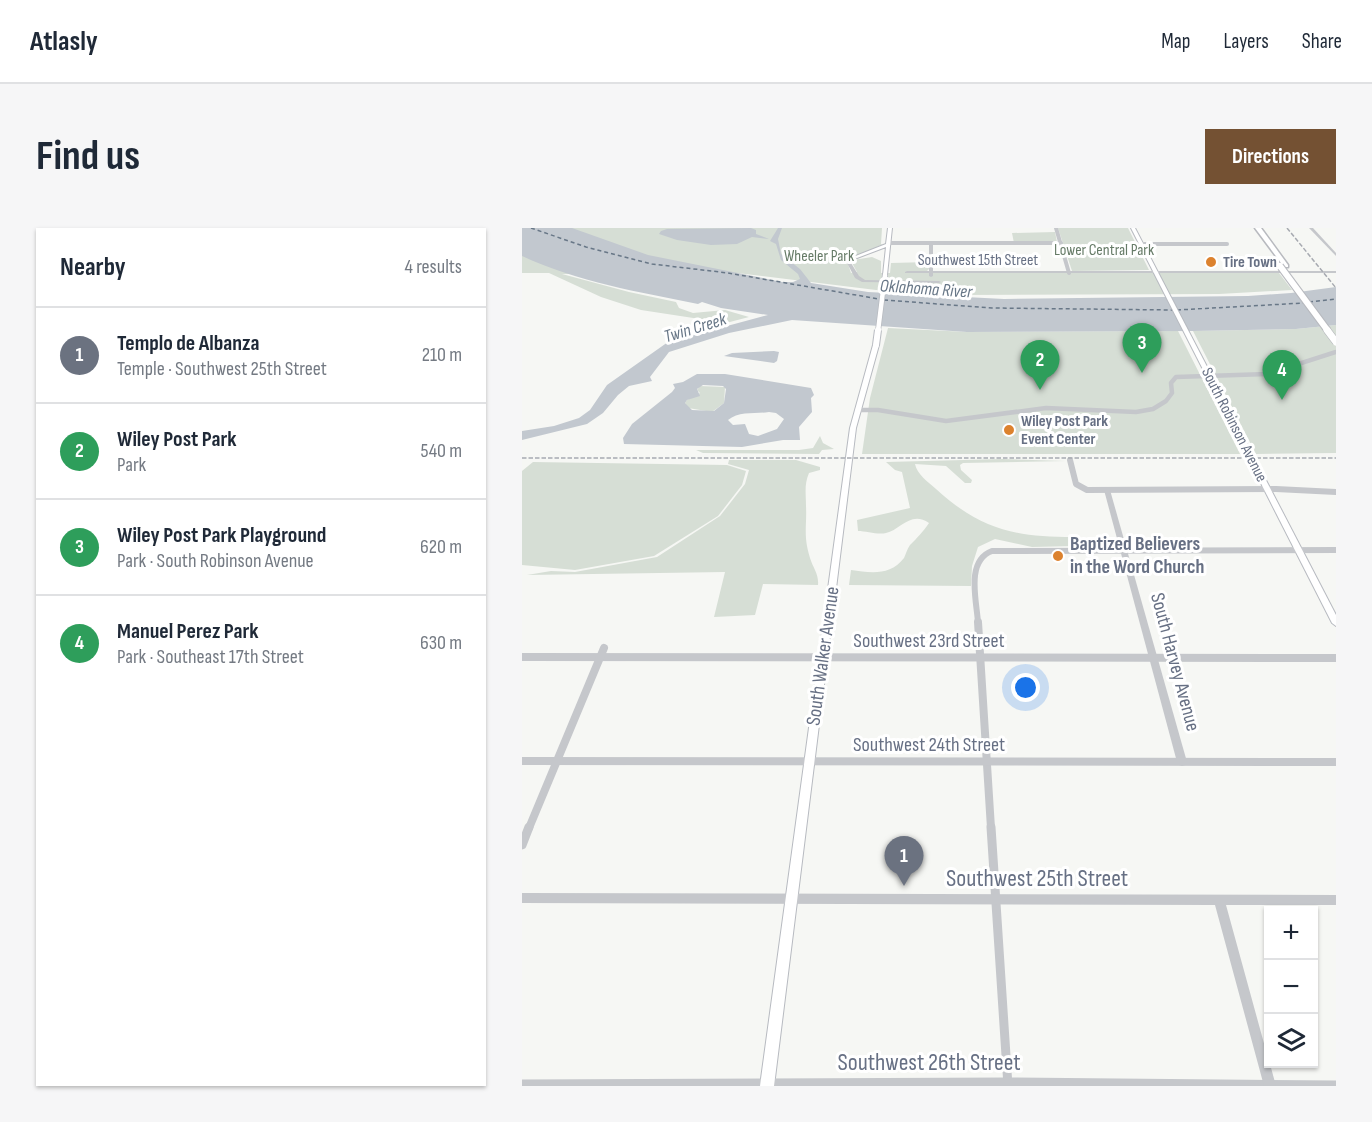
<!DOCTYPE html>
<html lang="en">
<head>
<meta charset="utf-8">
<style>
  :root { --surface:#fff; --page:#f6f6f7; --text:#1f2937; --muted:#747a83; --line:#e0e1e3; --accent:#745133 }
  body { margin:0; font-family:"Sofia Sans Condensed",sans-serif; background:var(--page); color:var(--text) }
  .controls { position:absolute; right:18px; bottom:18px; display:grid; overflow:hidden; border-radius:0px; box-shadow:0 2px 4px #0004 }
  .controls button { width:54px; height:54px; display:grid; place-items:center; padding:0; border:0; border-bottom:2px solid var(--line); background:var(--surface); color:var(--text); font:30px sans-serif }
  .you { position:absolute; left:504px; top:460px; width:21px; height:21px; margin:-15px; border:4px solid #fff; border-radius:50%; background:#1a73e8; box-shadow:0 0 0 9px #1a73e833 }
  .badge { display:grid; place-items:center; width:39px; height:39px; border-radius:50%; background:var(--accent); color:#fff; font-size:20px; font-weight:700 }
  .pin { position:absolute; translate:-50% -50px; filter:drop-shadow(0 2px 3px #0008) }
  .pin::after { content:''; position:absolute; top:32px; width:21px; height:18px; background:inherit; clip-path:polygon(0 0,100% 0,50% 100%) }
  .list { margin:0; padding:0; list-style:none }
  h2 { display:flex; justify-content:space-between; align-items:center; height:78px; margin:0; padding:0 24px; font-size:26px }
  h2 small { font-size:20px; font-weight:400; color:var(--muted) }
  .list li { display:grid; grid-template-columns:39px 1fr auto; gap:18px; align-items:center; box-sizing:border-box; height:96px; padding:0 24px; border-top:2px solid var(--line) }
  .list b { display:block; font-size:22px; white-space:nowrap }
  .list p { margin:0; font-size:20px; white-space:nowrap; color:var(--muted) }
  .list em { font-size:20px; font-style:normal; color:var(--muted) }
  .icon { flex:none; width:33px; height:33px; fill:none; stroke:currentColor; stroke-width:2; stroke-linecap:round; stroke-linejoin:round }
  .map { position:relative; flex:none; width:814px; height:858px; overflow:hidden; border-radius:0px }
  header { display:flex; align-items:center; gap:36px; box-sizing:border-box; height:84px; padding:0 30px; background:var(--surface); border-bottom:2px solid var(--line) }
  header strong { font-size:28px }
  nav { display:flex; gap:33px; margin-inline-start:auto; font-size:21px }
  .intro { display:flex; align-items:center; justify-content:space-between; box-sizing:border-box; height:144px; padding:0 36px }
  h1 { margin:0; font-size:42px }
  .button { padding:15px 27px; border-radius:0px; background:var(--accent); color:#fff; font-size:21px; font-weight:700 }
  main { display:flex; gap:36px; padding:0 36px }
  aside { flex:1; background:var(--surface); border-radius:0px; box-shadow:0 2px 4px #0004 }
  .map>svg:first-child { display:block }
</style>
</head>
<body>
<header>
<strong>Atlasly</strong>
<nav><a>Map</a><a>Layers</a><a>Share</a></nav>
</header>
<div class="intro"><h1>Find us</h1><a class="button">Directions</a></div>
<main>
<aside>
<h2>Nearby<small>4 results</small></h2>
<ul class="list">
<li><span class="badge" style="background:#6b7280">1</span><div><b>Templo de Albanza</b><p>Temple · Southwest 25th Street</p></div><em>210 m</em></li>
<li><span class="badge" style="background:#2e9e5b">2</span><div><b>Wiley Post Park</b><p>Park</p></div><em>540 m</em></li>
<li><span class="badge" style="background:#2e9e5b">3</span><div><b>Wiley Post Park Playground</b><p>Park · South Robinson Avenue</p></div><em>620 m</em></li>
<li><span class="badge" style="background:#2e9e5b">4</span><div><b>Manuel Perez Park</b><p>Park · Southeast 17th Street</p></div><em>630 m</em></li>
</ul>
</aside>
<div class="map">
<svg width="814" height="858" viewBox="0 0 814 858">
  <rect width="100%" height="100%" fill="#f6f7f4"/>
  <g fill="#d6ded5">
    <polygon points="0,0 360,0 359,16 361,16 325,33 329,45 335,44 330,35 331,32 350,29 359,33 359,45 368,45 369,35 407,34 407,41 403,45 757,45 770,62 697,66 437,67 354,62 215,45 40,46 107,64 154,74 157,80 171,85 203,82 227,89 204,95 119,82 79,69 27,45 0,45"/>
    <polygon points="536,0 606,0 627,42 550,43"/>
    <polygon points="533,4 535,14 492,15 490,5"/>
    <polygon points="814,97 814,225 734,226 671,103 774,101"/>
    <polygon points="366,100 445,104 656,103 718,226 340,226 348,170"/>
    <polygon points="178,158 203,159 202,175 190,184 166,180 163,175 165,172 178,165 175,162"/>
    <polygon points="298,208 301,215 312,221 300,222 297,226 181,225 174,222 277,222 291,220"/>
    <path d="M481,231L544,233L441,235L438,237L439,242L450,252L449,255H443L424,238L393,236C395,246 406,254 414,261C458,301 492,309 551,309L552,318L510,319L473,311L456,319L450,338L449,358L327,357L329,342C349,345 368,348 382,330C384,326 385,321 388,317C395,310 401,304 407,295C389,282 378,302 364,305C356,307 344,303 336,303L335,292L388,280L380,244L373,242L364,234Z"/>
    <path d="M207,232H274L298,239V242L287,245C282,257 284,265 284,278C285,299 281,307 288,330C291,340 297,346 296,357L241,356L233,387L192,389L203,344L5,347L29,343L53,344L135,329L198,288L223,256L227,242L206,236Z"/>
    <polygon points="11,234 205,237 224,243 220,257 196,288 132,328 53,342 0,337 0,243"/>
  </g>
  <g fill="#c2c8cf" fill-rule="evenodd">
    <path d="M0,0H50L126,27L260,54H271L278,51L276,46L259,32L254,16L248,13L256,0H260L256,11L259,26L278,41L289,55L346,64L482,71L726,68L769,65L814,59V97L774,101L671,103L445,104L270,92L207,105L147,124L128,149L130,153L107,158L96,167L81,185L65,196L0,212V203L32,198L57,190L68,182L85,157L146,114L246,87L199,80L180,74L176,76C117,64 56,54 0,28Z"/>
    <polygon points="229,0 234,2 234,6 247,11 230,9 215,16 189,17 155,12 137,6 139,3 145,1"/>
    <polygon points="252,123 257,124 255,133 252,135 202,128 210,125"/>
    <path d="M175,146H203L289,160L292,167L289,170L290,184L277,199L278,212H261L220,219L102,216L101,210L110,196L150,164L153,160L151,156L161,154ZM181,157L201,158L204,161L202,175L192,183L170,182L163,175L165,172L178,168L175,161ZM247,184L254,185L262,191L255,201L236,208L227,206L223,196L211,197L206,192C217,183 233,186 247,184Z"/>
  </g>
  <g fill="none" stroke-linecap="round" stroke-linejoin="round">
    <g stroke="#687787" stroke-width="1.5" stroke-dasharray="4 3" stroke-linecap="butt">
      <polyline points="9,0 64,19 130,36 206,45 357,71"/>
      <polyline points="362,72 470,80 651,82"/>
      <polyline points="787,74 814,71"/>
      <polyline points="655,82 782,75"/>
    </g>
    <g stroke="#b7bac0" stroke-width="2">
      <g id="secondary">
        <polygon points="366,0 370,0 365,47 363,48 361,47 364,19 335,30 331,29 364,16"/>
        <polygon points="609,0 613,0 814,387 814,398 810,395"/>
        <polygon points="354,115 357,117 334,200 252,858 238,858 328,200 351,117"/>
      </g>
    </g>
    <g stroke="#b8babf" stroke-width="3">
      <polygon id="primary" points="733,0 739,0 766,37 766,39 762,39"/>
    </g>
    <g stroke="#c5c7cb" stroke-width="4">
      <polyline points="534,0 547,45"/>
      <polyline points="366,15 539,15"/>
      <polyline points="619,16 705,16"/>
    </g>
    <polyline stroke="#c5c7cb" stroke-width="4.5" points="335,182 356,182 424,193 524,180 614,184 631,181 644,173 650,165 649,155 654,149 745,146 814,124"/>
    <g stroke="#c5c7cb" stroke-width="6">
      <polyline points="548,232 554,256 565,262 754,261 814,264"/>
      <path d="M456,395C455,374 443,333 470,323L814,322"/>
    </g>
    <g stroke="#c5c7cb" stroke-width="8">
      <polyline points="456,394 469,600"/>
      <polyline points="0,429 814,430"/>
      <polyline points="0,533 814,534"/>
      <polyline points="7,600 82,420"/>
    </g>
    <g stroke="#c5c7cb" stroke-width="9">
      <polyline points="469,599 486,858"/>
      <polyline points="0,617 7,599"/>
      <polyline points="0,856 485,854 814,857"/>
    </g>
    <g fill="#c5c7cb" fill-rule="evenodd">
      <polygon points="787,0 791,0 814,25 814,28"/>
      <polygon points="409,14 411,15 411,43 814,43 814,45 411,45 411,48 409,49 407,48 407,45 383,45 383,44 385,43 407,43 407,15"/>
      <polygon points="331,28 335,29 329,35 337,48 343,52 417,53 419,54 417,55 340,54 333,50 325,35"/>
      <polygon points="585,260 588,262 665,534 663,537 660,538 657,537 655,534 582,262"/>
      <polygon points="0,665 814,667 814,677 704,677 746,830 746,836 748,836 754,858 742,858 693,677 0,675"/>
    </g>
    <use href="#secondary" fill="#fff" fill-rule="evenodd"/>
    <use href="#primary" fill="#fff" fill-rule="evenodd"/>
    <g stroke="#a7aab1" stroke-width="1.5" stroke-dasharray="4.5 2" stroke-linecap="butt">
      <polyline points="765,0 814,60"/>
      <polyline points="0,230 814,230"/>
    </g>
    <g stroke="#b7bac0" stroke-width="6" stroke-linecap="butt">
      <polyline id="secondary-bridge-far1" points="356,103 363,47"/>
    </g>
    <g stroke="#b7bac0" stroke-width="8" stroke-linecap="butt">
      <polyline id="secondary-bridge" points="354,117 356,102"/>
    </g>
    <g stroke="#b8babf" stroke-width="8" stroke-linecap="butt">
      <polyline id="primary-bridge-far1" points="758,38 806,103"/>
    </g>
    <g stroke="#b8babf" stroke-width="8" stroke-linecap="butt">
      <polyline id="primary-bridge" points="805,102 814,114"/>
    </g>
    <use href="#secondary-bridge-far1" stroke="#fff" stroke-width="4.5"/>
    <use href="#secondary-bridge" stroke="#fff" stroke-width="6"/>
    <use href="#primary-bridge-far1" stroke="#fff" stroke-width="6"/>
    <use href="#primary-bridge" stroke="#fff" stroke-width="7"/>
  </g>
  <g fill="#dc822e" stroke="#fff" stroke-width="2">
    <circle cx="689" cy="34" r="6"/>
    <circle cx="487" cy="202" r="6"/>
    <circle cx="536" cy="328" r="6"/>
  </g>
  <g text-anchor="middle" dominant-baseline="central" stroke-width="6" stroke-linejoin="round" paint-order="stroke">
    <g font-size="16" fill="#667b67" stroke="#fff">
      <text x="582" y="22">Lower Central Park</text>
      <text x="297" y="28">Wheeler Park</text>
    </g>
    <g font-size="16" fill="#677084" stroke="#fff">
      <text x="456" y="32">Southwest 15th Street</text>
      <text transform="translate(712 197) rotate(63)">South Robinson Avenue</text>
    </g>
    <g font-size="16" font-weight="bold" fill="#677084" stroke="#fff" text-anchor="start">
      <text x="701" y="34">Tire Town</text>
      <text x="499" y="193">Wiley Post Park<tspan x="499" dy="18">Event Center</tspan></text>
    </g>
    <g font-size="18" font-style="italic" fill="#687787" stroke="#fff">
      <text transform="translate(404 61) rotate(4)">Oklahoma River</text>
      <text transform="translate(173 100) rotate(-17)">Twin Creek</text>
    </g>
    <g font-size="20" font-weight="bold" fill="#677084" stroke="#fff" text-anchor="start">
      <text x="548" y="316">Baptized Believers<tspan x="548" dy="23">in the Word Church</tspan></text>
    </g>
    <g font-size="20" fill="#677084" stroke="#fff">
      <text x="407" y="413">Southwest 23rd Street</text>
      <text transform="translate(301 428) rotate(-82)">South Walker Avenue</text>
      <text transform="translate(653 434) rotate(75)">South Harvey Avenue</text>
      <text x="407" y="517">Southwest 24th Street</text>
    </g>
    <g font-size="24" fill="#677084" stroke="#fff">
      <text x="515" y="650">Southwest 25th Street</text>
      <text x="407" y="834">Southwest 26th Street</text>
    </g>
  </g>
</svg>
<div class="controls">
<button>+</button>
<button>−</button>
<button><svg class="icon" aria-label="layers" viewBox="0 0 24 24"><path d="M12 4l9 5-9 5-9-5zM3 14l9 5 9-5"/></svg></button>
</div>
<div class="you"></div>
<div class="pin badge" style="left:382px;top:658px;background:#6b7280">1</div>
<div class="pin badge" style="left:518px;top:162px;background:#2e9e5b">2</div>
<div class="pin badge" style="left:620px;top:145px;background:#2e9e5b">3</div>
<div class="pin badge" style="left:760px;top:172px;background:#2e9e5b">4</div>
</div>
</main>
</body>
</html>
